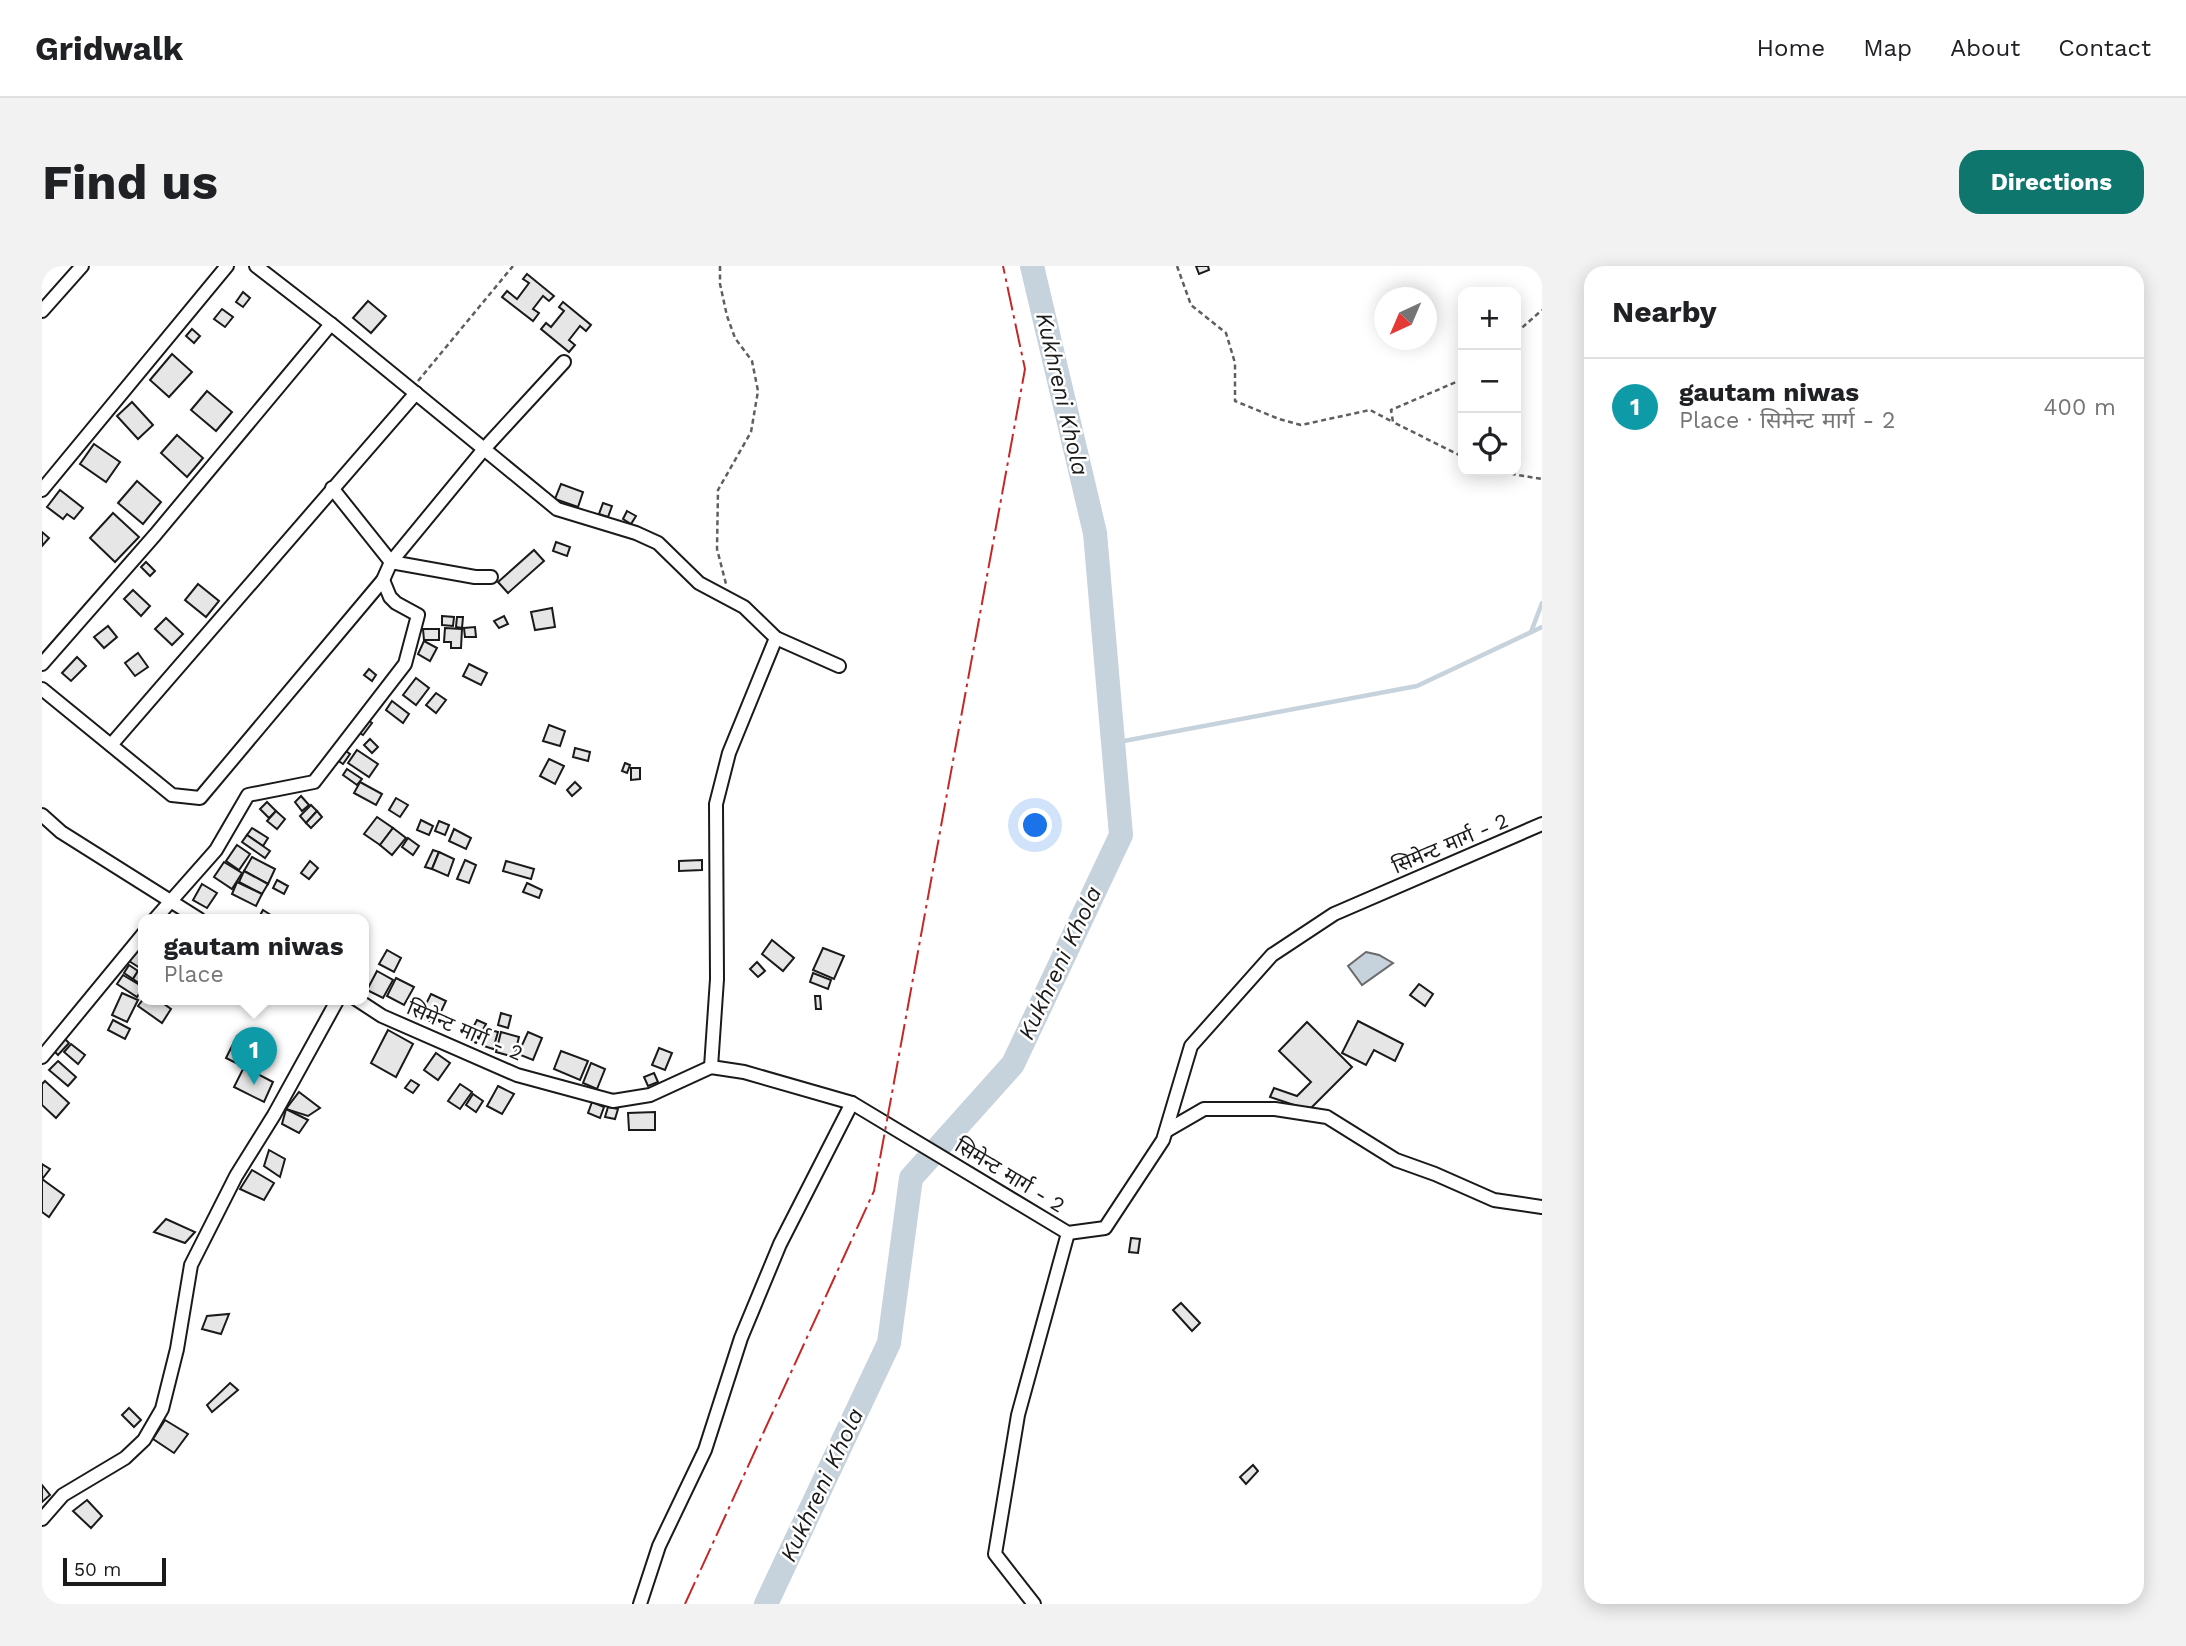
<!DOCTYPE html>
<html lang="en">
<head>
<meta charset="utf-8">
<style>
  :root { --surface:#fff; --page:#f2f2f2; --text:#202124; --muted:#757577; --line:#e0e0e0; --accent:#0f766e }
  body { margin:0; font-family:"Work Sans","Noto Sans Devanagari",sans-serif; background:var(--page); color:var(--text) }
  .controls { position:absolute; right:21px; top:21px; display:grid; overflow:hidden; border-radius:14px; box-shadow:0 4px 18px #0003 }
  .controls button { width:63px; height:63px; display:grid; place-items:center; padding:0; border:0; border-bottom:2px solid var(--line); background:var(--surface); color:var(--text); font:35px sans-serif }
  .compass { position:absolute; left:1332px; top:21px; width:63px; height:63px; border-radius:50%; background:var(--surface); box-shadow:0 4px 18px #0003; rotate:224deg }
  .scale { position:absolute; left:21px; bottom:18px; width:103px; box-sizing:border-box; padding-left:7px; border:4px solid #1a1a1a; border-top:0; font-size:19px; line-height:24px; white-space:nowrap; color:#1a1a1a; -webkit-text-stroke:5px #fff; paint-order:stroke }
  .you { position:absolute; left:994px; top:560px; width:24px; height:24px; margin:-18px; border:5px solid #fff; border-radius:50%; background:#1a73e8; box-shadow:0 0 0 10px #1a73e833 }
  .badge { display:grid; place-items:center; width:46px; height:46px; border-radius:50%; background:var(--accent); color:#fff; font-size:23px; font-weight:700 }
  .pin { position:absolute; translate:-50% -58px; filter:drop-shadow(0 2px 4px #0008) }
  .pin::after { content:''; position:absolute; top:37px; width:24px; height:21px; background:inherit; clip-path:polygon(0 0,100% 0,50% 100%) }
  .popup { position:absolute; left:96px; top:648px; width:231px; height:91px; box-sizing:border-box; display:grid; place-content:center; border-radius:14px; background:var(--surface); filter:drop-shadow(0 2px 5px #0005); font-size:23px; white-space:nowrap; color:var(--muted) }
  .popup b { font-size:26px; color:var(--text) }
  .popup::after { content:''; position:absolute; left:50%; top:100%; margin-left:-14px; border:14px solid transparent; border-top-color:var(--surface) }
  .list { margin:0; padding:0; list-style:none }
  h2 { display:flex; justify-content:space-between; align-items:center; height:91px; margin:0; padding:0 28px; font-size:30px }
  h2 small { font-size:23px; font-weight:400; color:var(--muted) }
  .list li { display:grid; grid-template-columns:46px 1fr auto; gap:21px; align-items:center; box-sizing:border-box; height:98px; padding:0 28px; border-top:2px solid var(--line) }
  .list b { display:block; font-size:26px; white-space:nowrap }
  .list p { margin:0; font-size:23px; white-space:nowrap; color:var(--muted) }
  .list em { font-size:23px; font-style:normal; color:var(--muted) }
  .icon { flex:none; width:38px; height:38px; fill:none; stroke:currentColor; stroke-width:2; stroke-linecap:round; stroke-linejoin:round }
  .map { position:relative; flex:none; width:1500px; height:1338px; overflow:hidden; border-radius:21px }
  header { display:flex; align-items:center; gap:42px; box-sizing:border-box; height:98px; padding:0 35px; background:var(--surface); border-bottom:2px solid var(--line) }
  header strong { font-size:33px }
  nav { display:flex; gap:38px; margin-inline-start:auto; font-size:24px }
  .intro { display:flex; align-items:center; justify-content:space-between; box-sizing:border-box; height:168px; padding:0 42px }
  h1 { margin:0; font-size:49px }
  .button { padding:18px 32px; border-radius:21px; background:var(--accent); color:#fff; font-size:24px; font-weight:700 }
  main { display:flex; gap:42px; padding:0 42px }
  aside { flex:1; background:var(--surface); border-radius:21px; box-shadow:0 4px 18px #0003 }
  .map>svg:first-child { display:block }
</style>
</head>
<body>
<header>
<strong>Gridwalk</strong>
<nav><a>Home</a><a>Map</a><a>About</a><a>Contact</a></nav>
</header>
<div class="intro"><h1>Find us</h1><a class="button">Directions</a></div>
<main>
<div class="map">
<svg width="1500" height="1338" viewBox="0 0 1500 1338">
  <rect width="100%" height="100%" fill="#fff"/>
  <polygon fill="#c6d2dc" stroke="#6a6a6a" stroke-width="2" points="1324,686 1337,689 1351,697 1320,719 1306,700"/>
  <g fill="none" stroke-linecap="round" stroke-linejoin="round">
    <g stroke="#c6d2dc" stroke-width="4.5">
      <polyline points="1489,366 1500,337"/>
      <polyline points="1071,477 1375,420 1500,361"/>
    </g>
    <polyline stroke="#c6d2dc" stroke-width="24" points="724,1338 847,1077 869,912 971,798 1079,569 1053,267 990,0"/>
  </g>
  <g fill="#e6e6e6" stroke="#1a1a1a" stroke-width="2">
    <polygon points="1154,0 1166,0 1167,4 1157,8"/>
    <polygon points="485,8 512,30 507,35 501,30 491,43 497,47 491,55 460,31 465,25 475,33 487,17 481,13"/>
    <polygon points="201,26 208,32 201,41 194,36"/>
    <polygon points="326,35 344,50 329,67 311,52"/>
    <polygon points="521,36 549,59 544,65 538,60 527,74 533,79 527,86 499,63 504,57 509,61 522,45 517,41"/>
    <polygon points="180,43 191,51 183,61 172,53"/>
    <polygon points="150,63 158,70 152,77 144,70"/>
    <polygon points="130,88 150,106 127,131 108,114"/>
    <polygon points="165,125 190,146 174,165 149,144"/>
    <polygon points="90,136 111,159 96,173 75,150"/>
    <polygon points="135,169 161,192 145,211 119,187"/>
    <polygon points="52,178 78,196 64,216 38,198"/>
    <polygon points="95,215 119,236 101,258 76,237"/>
    <polygon points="519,218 541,226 536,241 513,233"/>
    <polygon points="18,224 41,242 32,253 25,248 21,253 5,241"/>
    <polygon points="561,237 570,240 566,251 557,248"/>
    <polygon points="585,245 594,250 589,258 581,253"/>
    <polygon points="71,247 97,271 73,296 48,272"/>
    <polygon points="0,266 7,272 0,280"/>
    <polygon points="514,276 528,281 525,290 511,285"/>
    <polygon points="492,284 502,295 466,327 456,316"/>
    <polygon points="104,296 113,305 108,310 99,301"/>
    <polygon points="156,318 177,335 164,351 143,334"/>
    <polygon points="91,324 108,340 99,350 82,333"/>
    <polygon points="510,342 513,361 493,364 489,346"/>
    <polygon points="400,350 412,351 411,360 400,359"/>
    <polygon points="462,350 466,358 457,362 452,355"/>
    <polygon points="415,351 421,351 420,362 414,361"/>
    <polygon points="124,352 141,368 130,379 113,363"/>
    <polygon points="66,360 75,371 62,382 52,371"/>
    <polygon points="433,361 434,371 423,371 422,362"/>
    <polygon points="403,362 420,363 419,382 409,382 409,376 402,376"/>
    <polygon points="381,363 397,363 397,374 382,374"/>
    <polygon points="382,375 395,382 388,395 376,388"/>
    <polygon points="96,387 106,401 93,410 83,397"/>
    <polygon points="35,391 44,400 29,415 20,407"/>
    <polygon points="427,398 445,407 439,419 421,410"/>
    <polygon points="327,403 334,409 330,415 322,409"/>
    <polygon points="374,412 387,422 374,439 361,429"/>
    <polygon points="394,427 404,434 394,447 384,439"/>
    <polygon points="350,435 367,448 361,457 344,444"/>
    <polygon points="323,452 330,457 321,469 314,465"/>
    <polygon points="507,459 523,465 518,480 501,475"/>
    <polygon points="328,473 336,481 330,487 322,479"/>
    <polygon points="533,482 548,486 546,495 531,491"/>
    <polygon points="301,483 308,488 301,498 295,494"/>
    <polygon points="315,484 336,498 327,511 306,497"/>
    <polygon points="507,493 522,500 513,518 498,510"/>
    <polygon points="583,497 588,499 585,507 580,505"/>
    <polygon points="589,502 598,502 598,513 589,514"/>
    <polygon points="305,503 320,513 315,519 301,509"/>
    <polygon points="318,516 340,528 334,539 312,527"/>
    <polygon points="533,516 539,522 530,530 525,524"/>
    <polygon points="259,530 267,539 260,545 253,536"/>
    <polygon points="354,532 366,539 358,551 347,544"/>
    <polygon points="225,536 234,545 227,552 218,543"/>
    <polygon points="269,539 275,545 264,557 258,550"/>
    <polygon points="234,545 243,553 235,563 225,555"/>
    <polygon points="275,545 280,551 269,562 264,557"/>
    <polygon points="335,551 351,562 338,579 322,568"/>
    <polygon points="379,554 391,560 387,569 375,564"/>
    <polygon points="397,555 407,559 403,569 393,565"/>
    <polygon points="210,562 226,572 221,580 205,569"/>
    <polygon points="351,562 364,572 350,589 338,579"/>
    <polygon points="412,563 429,572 424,583 407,575"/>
    <polygon points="205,569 228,585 223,592 200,576"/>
    <polygon points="366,572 377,580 371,589 360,581"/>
    <polygon points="195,579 208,588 197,604 184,595"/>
    <polygon points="391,584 397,586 390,603 383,601"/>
    <polygon points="397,586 412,593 406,610 390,603"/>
    <polygon points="210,591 233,603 226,618 202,605"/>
    <polygon points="423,594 434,599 427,617 415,613"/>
    <polygon points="660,594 660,604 637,605 637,595"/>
    <polygon points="268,595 276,602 267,613 259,607"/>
    <polygon points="464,595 492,603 489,613 461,605"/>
    <polygon points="182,596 200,607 190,623 172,611"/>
    <polygon points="202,605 226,618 220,628 197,616"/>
    <polygon points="235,614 246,620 242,628 231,622"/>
    <polygon points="195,616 220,628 214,640 190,628"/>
    <polygon points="485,617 500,624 497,632 481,626"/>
    <polygon points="160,618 175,627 165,642 151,634"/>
    <polygon points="221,644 232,651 231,653 216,653"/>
    <polygon points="730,674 752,692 741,705 720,688"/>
    <polygon points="781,682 802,690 792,713 771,704"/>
    <polygon points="345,684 359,692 352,706 337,698"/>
    <polygon points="94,685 102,690 102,696 98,702 87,695"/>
    <polygon points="715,696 723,705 716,711 708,703"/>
    <polygon points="87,699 96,705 91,713 82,707"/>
    <polygon points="96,705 102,709 101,720 91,713"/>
    <polygon points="335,705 351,714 341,732 325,724"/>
    <polygon points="771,707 789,714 786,723 768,716"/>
    <polygon points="81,709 101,721 95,731 75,718"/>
    <polygon points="354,712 372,721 362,739 345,730"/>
    <polygon points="1377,718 1391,728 1383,740 1368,729"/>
    <polygon points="80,727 96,734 85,756 70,749"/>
    <polygon points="389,728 404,735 393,758 378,750"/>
    <polygon points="773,730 778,730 779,743 774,743"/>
    <polygon points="102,732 115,733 129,743 120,757 96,740"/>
    <polygon points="459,747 469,750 466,762 456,759"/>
    <polygon points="71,754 88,763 83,773 66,764"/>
    <polygon points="435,754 444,758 434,777 425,773"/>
    <polygon points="1316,755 1361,778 1353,795 1332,784 1324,799 1300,787"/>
    <polygon points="1265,756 1310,801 1267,844 1228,831 1232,822 1255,830 1269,816 1237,785"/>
    <polygon points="444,763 456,766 451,783 439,779"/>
    <polygon points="346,764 371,778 354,811 329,797"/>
    <polygon points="459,766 477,771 472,791 454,786"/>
    <polygon points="486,766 500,772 491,794 476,788"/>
    <polygon points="195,770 213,779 202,801 184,792"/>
    <polygon points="21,771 27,777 16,789 10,783"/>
    <polygon points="29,778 43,789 36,798 22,786"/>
    <polygon points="617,782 630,787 623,804 610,799"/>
    <polygon points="519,785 546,795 538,814 512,803"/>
    <polygon points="394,787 408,797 396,814 382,804"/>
    <polygon points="16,795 34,811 26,820 7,804"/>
    <polygon points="549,797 563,803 555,823 541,817"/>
    <polygon points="202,801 231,816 222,836 192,821"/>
    <polygon points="612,807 616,816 606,820 602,811"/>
    <polygon points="369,814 377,819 371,827 363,822"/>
    <polygon points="3,815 27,837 14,852 0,839 0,818"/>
    <polygon points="418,818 430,826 418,843 406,835"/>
    <polygon points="456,820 472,828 460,848 445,840"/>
    <polygon points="257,826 278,842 266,850 244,843"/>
    <polygon points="431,828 441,835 434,846 424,839"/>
    <polygon points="550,836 562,841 558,852 546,847"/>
    <polygon points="566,841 576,843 573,853 563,851"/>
    <polygon points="244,843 266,854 257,867 240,858"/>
    <polygon points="613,846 613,864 587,864 586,847"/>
    <polygon points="227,884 243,893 238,911 222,900"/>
    <polygon points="0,898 8,903 1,912 0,911"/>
    <polygon points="210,904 232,917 222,934 198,923"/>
    <polygon points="0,913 22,929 7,951 0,946"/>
    <polygon points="124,953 153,966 143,977 112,966"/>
    <polygon points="1089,972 1098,973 1096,987 1087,986"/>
    <polygon points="1139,1037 1158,1057 1150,1065 1131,1044"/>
    <polygon points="187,1048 179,1068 160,1063 165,1050"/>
    <polygon points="188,1117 196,1124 170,1146 165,1139"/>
    <polygon points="87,1142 99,1154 92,1161 80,1149"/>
    <polygon points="123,1154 146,1168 132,1187 111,1173"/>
    <polygon points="1211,1199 1216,1205 1204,1218 1198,1211"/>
    <polygon points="0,1219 8,1229 0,1236"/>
    <polygon points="45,1234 60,1250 49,1262 31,1245"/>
  </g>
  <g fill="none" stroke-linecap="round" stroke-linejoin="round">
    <g stroke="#1a1a1a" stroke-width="16">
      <g id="minor">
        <polyline points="0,45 40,0"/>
        <polyline points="522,96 442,183 515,243 594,267 616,277 657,317 702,341 734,372 797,400"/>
        <polyline points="290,222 349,296 433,311 449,311"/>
        <polyline points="0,224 185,0"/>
        <polyline points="0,398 113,269 289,58"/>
        <polyline points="0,423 130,529 158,532 341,314 349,296 442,183 289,58 214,0"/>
        <polyline points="69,479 374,127"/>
        <polyline points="0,549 19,566 157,653"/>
        <polyline points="113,653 174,584 206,529 272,516 363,398 376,349 354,337 348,331 341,314"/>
        <polyline points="314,733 340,750 475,809 571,835 608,829 669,801 702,806 810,837 1026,967 1063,962 1121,874 1149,780 1230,689 1292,648 1500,558"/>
        <polyline points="0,791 102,667"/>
        <polyline points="669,801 675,713 674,538 687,487 734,372"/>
        <polyline points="1124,865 1162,843 1233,843 1285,851 1354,894 1393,908 1452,934 1500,941"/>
        <polyline points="0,1253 21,1229 83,1192 102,1174 120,1143 135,1083 149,999 194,910 232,849 296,733"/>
        <polyline points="598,1338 617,1280 663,1184 699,1072 738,978 810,837"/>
        <polyline points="992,1338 953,1288 976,1149 1026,967"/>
      </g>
    </g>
    <g stroke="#5f5f5f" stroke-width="2.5" stroke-dasharray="5 3.5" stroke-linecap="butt">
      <polyline points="678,0 678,18 685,50 693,72 710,95 716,125 709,166 676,224 675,283 684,318"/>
      <polyline points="1135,0 1149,39 1184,67 1193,97 1193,135 1237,153 1259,159 1328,144 1351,156"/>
      <polyline points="1474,67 1500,44"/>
      <polyline points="1421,113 1349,144 1351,156 1421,191"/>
      <polyline points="376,115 471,0"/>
      <polyline points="1452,205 1500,213"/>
    </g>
    <use href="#minor" stroke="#fff" stroke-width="12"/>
    <polyline stroke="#c62828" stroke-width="2" stroke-dasharray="24 5 3.5 5" stroke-linecap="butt" points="643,1338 832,925 983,103 961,0"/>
  </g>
  <g text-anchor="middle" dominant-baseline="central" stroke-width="5" stroke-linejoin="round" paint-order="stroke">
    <g font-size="21" fill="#1a1a1a" stroke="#fff">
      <text transform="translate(1408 577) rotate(-23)">सिमेन्ट मार्ग - 2</text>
      <text transform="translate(423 764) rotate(23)">सिमेन्ट मार्ग - 2</text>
      <text transform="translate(968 909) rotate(31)">सिमेन्ट मार्ग - 2</text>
    </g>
    <g font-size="23" font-style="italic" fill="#1a1a1a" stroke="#fff">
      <text transform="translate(1020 128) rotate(77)">Kukhreni Khola</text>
      <text transform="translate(1018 697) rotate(-65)">Kukhreni Khola</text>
      <text transform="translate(780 1219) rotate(-65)">Kukhreni Khola</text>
    </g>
  </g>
</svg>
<div class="controls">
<button>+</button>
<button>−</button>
<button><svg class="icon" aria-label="locate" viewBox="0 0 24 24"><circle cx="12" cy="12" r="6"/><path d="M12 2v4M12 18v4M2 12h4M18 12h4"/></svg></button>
</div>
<svg class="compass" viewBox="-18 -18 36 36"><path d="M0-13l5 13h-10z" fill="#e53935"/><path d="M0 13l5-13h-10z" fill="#757577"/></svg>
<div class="scale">50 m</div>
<div class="you"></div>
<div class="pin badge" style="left:212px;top:819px;background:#0f9aa8">1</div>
<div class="popup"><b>gautam niwas</b>Place</div>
</div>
<aside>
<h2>Nearby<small></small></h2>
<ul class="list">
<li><span class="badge" style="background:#0f9aa8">1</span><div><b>gautam niwas</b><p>Place · सिमेन्ट मार्ग - 2</p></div><em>400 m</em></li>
</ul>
</aside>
</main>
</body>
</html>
